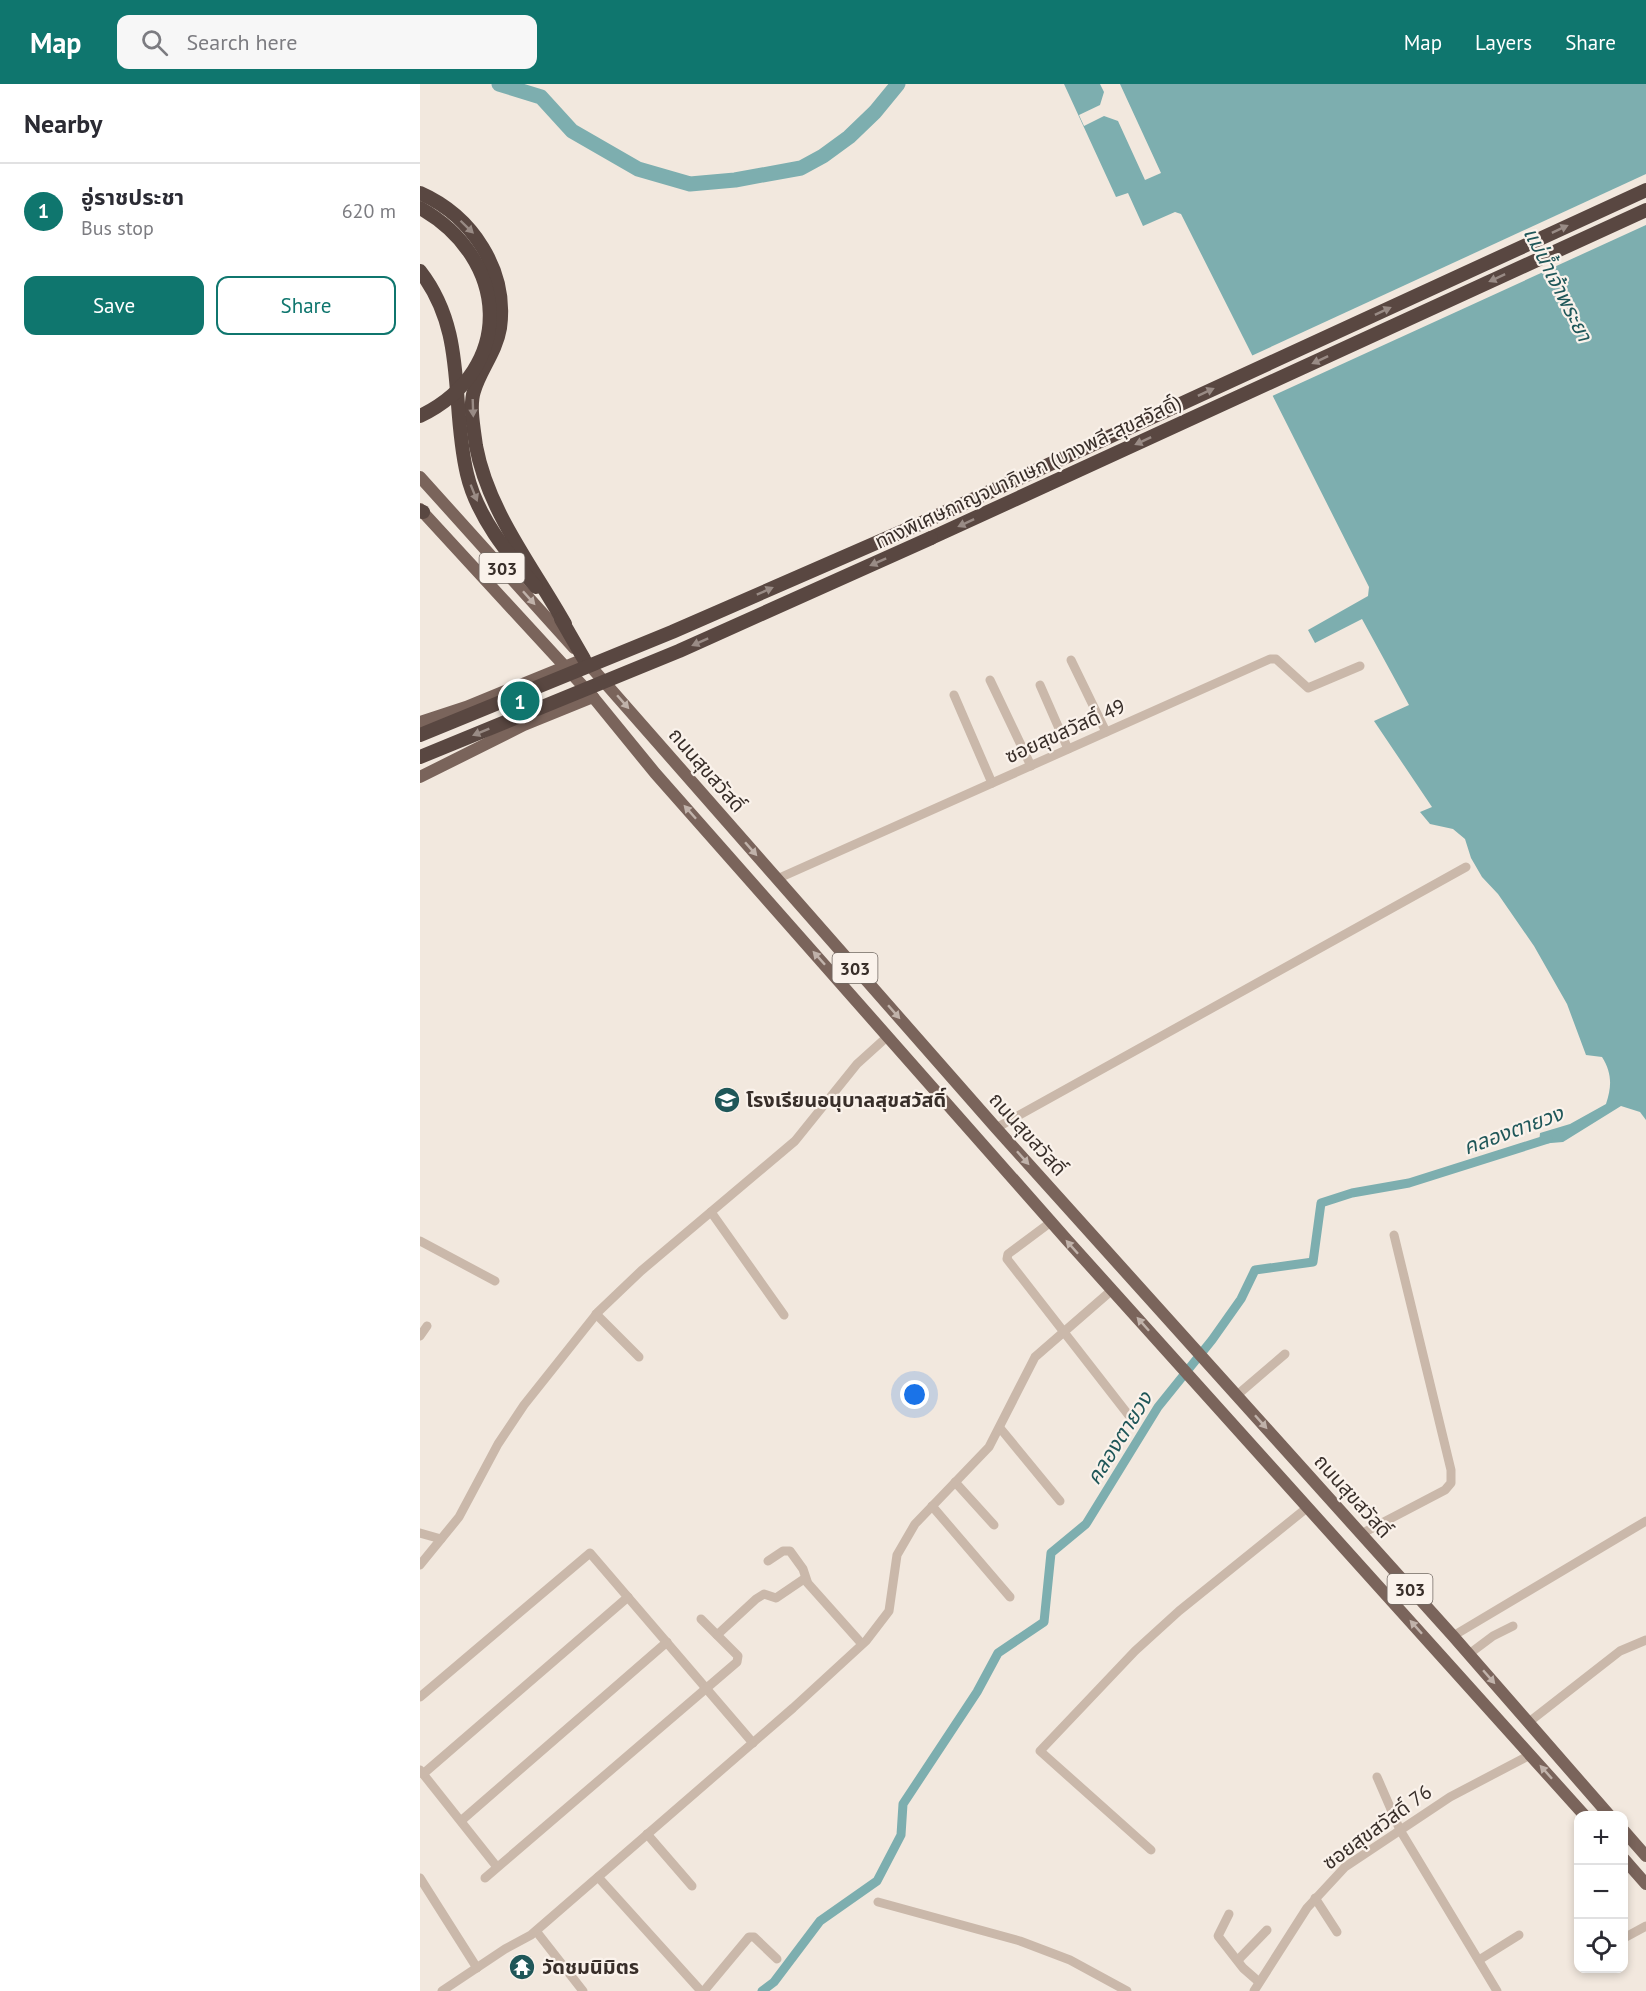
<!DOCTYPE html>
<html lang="en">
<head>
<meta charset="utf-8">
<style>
  :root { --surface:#fff; --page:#f7f7f7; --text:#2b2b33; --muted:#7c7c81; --line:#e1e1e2; --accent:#0f766e }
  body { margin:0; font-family:"PT Sans","Noto Sans Thai",sans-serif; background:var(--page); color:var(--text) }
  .controls { position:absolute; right:18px; bottom:18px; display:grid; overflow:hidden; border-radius:12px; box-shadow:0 3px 9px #0003 }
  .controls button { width:54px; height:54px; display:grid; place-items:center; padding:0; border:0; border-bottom:2px solid var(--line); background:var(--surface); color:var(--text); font:30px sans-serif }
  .you { position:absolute; left:495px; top:1311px; width:21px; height:21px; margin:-15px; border:4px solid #fff; border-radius:50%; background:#1a73e8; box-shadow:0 0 0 9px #1a73e833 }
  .badge { display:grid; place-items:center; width:39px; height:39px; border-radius:50%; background:var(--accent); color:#fff; font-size:20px; font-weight:700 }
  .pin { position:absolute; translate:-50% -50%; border:3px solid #fff; box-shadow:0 2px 6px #0006 }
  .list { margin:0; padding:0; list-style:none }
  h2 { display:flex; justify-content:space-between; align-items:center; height:78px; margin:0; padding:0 24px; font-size:26px }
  h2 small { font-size:20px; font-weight:400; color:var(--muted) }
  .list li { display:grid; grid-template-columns:39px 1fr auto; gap:18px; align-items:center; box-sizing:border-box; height:96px; padding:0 24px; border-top:2px solid var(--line) }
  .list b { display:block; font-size:22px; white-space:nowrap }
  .list p { margin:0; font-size:20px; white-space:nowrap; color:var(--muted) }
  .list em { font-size:20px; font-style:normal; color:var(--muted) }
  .actions { display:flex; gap:12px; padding:18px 24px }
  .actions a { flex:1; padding:14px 0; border:2px solid var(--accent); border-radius:12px; text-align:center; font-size:21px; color:var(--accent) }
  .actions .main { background:var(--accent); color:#fff }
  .icon { flex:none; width:33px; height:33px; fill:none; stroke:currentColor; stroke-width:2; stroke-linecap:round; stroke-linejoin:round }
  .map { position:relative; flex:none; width:1226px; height:1907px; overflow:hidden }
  header { display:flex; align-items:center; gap:36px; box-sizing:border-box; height:84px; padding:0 30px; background:var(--accent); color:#fff }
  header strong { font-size:28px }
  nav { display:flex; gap:33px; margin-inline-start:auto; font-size:21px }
  .search { width:420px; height:54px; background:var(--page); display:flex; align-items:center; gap:15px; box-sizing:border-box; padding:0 21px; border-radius:12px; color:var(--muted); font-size:22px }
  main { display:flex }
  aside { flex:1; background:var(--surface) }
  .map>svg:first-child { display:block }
</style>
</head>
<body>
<header>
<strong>Map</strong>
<div class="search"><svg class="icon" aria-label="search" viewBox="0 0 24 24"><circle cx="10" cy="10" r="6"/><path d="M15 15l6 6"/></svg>Search here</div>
<nav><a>Map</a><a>Layers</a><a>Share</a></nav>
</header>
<main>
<aside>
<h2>Nearby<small></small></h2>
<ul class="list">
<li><span class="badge">1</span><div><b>อู่ราชประชา</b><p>Bus stop</p></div><em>620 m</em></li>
</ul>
<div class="actions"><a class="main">Save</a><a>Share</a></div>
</aside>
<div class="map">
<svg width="1226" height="1907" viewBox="0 0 1226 1907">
  <rect width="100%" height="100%" fill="#f2e8de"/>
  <path fill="#7daeaf" d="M644,0H1226V1036L1220,1028L1201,1022L1143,1058L1119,1060L1120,1049L1150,1040L1186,1020C1192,1002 1192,989 1182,973L1166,971L1147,920L1114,862L1078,810L1062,793L1051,774L1045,755L1033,745L1010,740L1000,728L1012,723L954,637L989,621L942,535L895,559L888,546L948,512L949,503L761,130L755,128L723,142L708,109L696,113Z"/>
  <g fill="#f2e8de">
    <polygon points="680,0 700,0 741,89 725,96 698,37 684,32 664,42 659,31 680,21 684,8"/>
    <polygon points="1226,90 1226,141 850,313 829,273"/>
  </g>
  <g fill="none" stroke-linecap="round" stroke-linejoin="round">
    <polyline stroke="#7daeaf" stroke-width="9" points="342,1907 354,1898 400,1837 457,1797 481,1751 483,1720 557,1608 578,1569 624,1538 631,1469 666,1440 738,1323 792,1256 821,1215 835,1186 893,1178 901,1119 932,1109 989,1099 1128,1055"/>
    <polyline stroke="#7daeaf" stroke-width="15" points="79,0 121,13 152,47 218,85 270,100 315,96 381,84 403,72 429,53 455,28 478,0"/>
    <g stroke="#cab8aa" stroke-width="9">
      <polyline points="651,576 686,648"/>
      <polyline points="570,596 611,682"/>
      <polyline points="620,601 648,665"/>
      <polyline points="534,611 572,699"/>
      <polyline points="357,795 850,575 856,575 888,604 940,582"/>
      <polyline points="576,1044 1046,783"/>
      <polyline points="291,1128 364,1231"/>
      <polyline points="631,1138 588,1170 587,1175 714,1338"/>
      <polyline points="0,1157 75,1197"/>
      <polyline points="176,1230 219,1273"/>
      <polyline points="0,1252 7,1242"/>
      <polyline points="816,1312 865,1270"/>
      <polyline points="580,1344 640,1417"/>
      <polyline points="535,1398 574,1441"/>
      <polyline points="512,1422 590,1513"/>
      <polyline points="0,1449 21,1455"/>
      <polyline points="941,1450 1025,1406 1031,1399 1031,1386 974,1151"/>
      <polyline points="348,1477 363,1467 370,1467 383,1485 387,1497"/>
      <polyline points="0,1481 39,1433 78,1360 104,1321 178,1228 221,1187 375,1057 437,980 468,952"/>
      <polyline points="297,1551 336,1515 344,1510 356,1514 384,1495 442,1560"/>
      <polyline points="1033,1552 1226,1437"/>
      <polyline points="1049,1570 1073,1552 1093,1542"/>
      <polyline points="0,1613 170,1469 333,1659"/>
      <polyline points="1109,1638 1200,1567 1226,1556"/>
      <polyline points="0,1686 77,1783"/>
      <polyline points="3,1690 208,1513"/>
      <polyline points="957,1693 980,1746 1077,1907"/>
      <polyline points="42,1736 247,1558"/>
      <polyline points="227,1750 272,1802"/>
      <polyline points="731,1766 620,1667 715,1567 759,1527 888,1423"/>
      <polyline points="178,1793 281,1907"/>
      <polyline points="0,1794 57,1884"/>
      <polyline points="65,1794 317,1578 318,1572 281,1535"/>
      <polyline points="895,1814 917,1848"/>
      <polyline points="458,1818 600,1857 650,1876 707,1907"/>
      <polyline points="809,1830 798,1852 823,1884 839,1898"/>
      <polyline points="116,1847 163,1907"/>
      <polyline points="1204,1854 1226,1842"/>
      <polyline points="818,1876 847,1846"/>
      <polyline points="1059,1876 1099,1851"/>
      <polyline points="22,1907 85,1865 111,1851 373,1624 446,1557 469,1527 477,1471 495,1440 569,1363 615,1273 692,1206"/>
      <polyline points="284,1907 329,1853 334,1853 357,1875"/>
      <polyline points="834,1907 887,1824 925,1783 1030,1713 1110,1671"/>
    </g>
    <g stroke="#7a645b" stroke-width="12">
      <polyline points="0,393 154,564"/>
      <polyline points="0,425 173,613 235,689 647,1156 1165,1732"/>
      <polyline points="165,576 576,1044 1033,1552 1190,1732"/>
      <polyline points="0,638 46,623 164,575"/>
      <polyline points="0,693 104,641 173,613"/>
      <polyline points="1204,1747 1226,1772"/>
      <polyline points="1204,1775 1226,1800"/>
    </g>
    <g stroke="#594741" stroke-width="14">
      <path d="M0,109C52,132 88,186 80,244C76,268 60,286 54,307C49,322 54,346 56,362C68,427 113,483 145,540"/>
      <path d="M0,187C48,249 30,319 47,390C57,433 88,470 116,503"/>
      <polyline points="0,427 3,428"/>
      <polyline points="504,438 1226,106"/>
      <polyline points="511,454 1226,126"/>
      <polyline points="141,535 164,575"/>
    </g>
    <g stroke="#594741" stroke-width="14">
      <path d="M0,124C89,174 97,285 0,332"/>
      <polyline points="0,651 252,548 504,438"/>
      <polyline points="0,673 259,567 511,454"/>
    </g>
  </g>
  <defs><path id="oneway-solid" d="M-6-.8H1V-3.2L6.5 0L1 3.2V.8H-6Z" transform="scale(1.5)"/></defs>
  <g fill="#998b85">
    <use href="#oneway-solid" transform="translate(47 143) rotate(44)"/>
    <use href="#oneway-solid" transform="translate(1140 145) rotate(-25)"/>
    <use href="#oneway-solid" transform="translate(1077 194) rotate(155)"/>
    <use href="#oneway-solid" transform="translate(963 227) rotate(-25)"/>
    <use href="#oneway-solid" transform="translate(900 276) rotate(155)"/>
    <use href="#oneway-solid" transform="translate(786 308) rotate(-25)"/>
    <use href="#oneway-solid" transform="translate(53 324) rotate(88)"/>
    <use href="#oneway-solid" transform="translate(723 357) rotate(155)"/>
    <use href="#oneway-solid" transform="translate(54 409) rotate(68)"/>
    <use href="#oneway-solid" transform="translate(546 439) rotate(155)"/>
    <use href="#oneway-solid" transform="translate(458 478) rotate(156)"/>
    <use href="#oneway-solid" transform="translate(345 507) rotate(-24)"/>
    <use href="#oneway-solid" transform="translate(280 558) rotate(156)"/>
    <use href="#oneway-solid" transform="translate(61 648) rotate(158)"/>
  </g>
  <g fill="#c0b2aa">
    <use href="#oneway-solid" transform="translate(109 514) rotate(48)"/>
    <use href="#oneway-solid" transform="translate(203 618) rotate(49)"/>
    <use href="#oneway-solid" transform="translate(270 728) rotate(-132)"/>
    <use href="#oneway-solid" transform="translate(331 765) rotate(49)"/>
    <use href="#oneway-solid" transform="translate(399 874) rotate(-132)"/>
    <use href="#oneway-solid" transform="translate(474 928) rotate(49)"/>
    <use href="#oneway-solid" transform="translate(603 1074) rotate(48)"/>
    <use href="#oneway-solid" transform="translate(652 1163) rotate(-132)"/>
    <use href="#oneway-solid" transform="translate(723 1240) rotate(-132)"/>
    <use href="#oneway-solid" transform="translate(841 1338) rotate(48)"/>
    <use href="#oneway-solid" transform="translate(996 1543) rotate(-132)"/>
    <use href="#oneway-solid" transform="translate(1069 1593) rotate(49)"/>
    <use href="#oneway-solid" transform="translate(1126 1688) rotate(-132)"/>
  </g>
  <defs>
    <g id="school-disc" transform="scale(1.35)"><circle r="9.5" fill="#1f5759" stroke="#faf2eb"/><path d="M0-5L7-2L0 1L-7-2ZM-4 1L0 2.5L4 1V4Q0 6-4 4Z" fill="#fff"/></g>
    <g id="temple-disc" transform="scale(1.35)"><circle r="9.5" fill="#1f5759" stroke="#faf2eb"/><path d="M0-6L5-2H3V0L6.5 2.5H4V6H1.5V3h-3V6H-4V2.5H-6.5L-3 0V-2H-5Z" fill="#fff"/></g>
  </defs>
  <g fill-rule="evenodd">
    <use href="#school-disc" x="307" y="1016"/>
    <use href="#temple-disc" x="102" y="1883"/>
  </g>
  <g text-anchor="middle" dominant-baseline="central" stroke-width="4.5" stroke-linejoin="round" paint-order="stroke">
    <g fill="#faf2eb" stroke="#726963" stroke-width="1.5">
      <rect x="59.5" y="469" width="45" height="30" rx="4.5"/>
      <rect x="412.5" y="869" width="45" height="30" rx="4.5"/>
      <rect x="967.5" y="1490" width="45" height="30" rx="4.5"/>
    </g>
    <g font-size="18" font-weight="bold" fill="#382e29">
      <text x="82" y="484">303</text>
      <text x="435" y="884">303</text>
      <text x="990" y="1505">303</text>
    </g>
    <g font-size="20" fill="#382e29" stroke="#faf2eb">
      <text transform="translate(608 388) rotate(-25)">ทางพิเศษกาญจนาภิเษก (บางพลี-สุขสวัสดิ์)</text>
      <text transform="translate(645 647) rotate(-24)">ซอยสุขสวัสดิ์ 49</text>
      <text transform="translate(287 686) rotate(49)">ถนนสุขสวัสดิ์</text>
      <text transform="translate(608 1050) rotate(48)">ถนนสุขสวัสดิ์</text>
      <text transform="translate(933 1412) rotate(48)">ถนนสุขสวัสดิ์</text>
      <text transform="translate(957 1743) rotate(-36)">ซอยสุขสวัสดิ์ 76</text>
    </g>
    <g font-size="20" font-weight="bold" fill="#382e29" stroke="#faf2eb" text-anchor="start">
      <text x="326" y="1016">โรงเรียนอนุบาลสุขสวัสดิ์</text>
      <text x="122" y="1883">วัดชมนิมิตร</text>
    </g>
    <g font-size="21" font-style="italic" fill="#1f5759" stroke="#faf2eb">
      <text transform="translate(1138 200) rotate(63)">แม่น้ำเจ้าพระยา</text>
      <text transform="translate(1093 1046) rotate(-20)">คลองตายวง</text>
      <text transform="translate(699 1354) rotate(-58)">คลองตายวง</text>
    </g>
  </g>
</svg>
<div class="controls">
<button>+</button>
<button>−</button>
<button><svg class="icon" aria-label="locate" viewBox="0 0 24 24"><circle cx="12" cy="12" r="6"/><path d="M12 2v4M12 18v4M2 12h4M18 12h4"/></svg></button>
</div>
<div class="you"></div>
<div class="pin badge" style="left:100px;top:617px">1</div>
</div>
</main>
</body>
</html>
